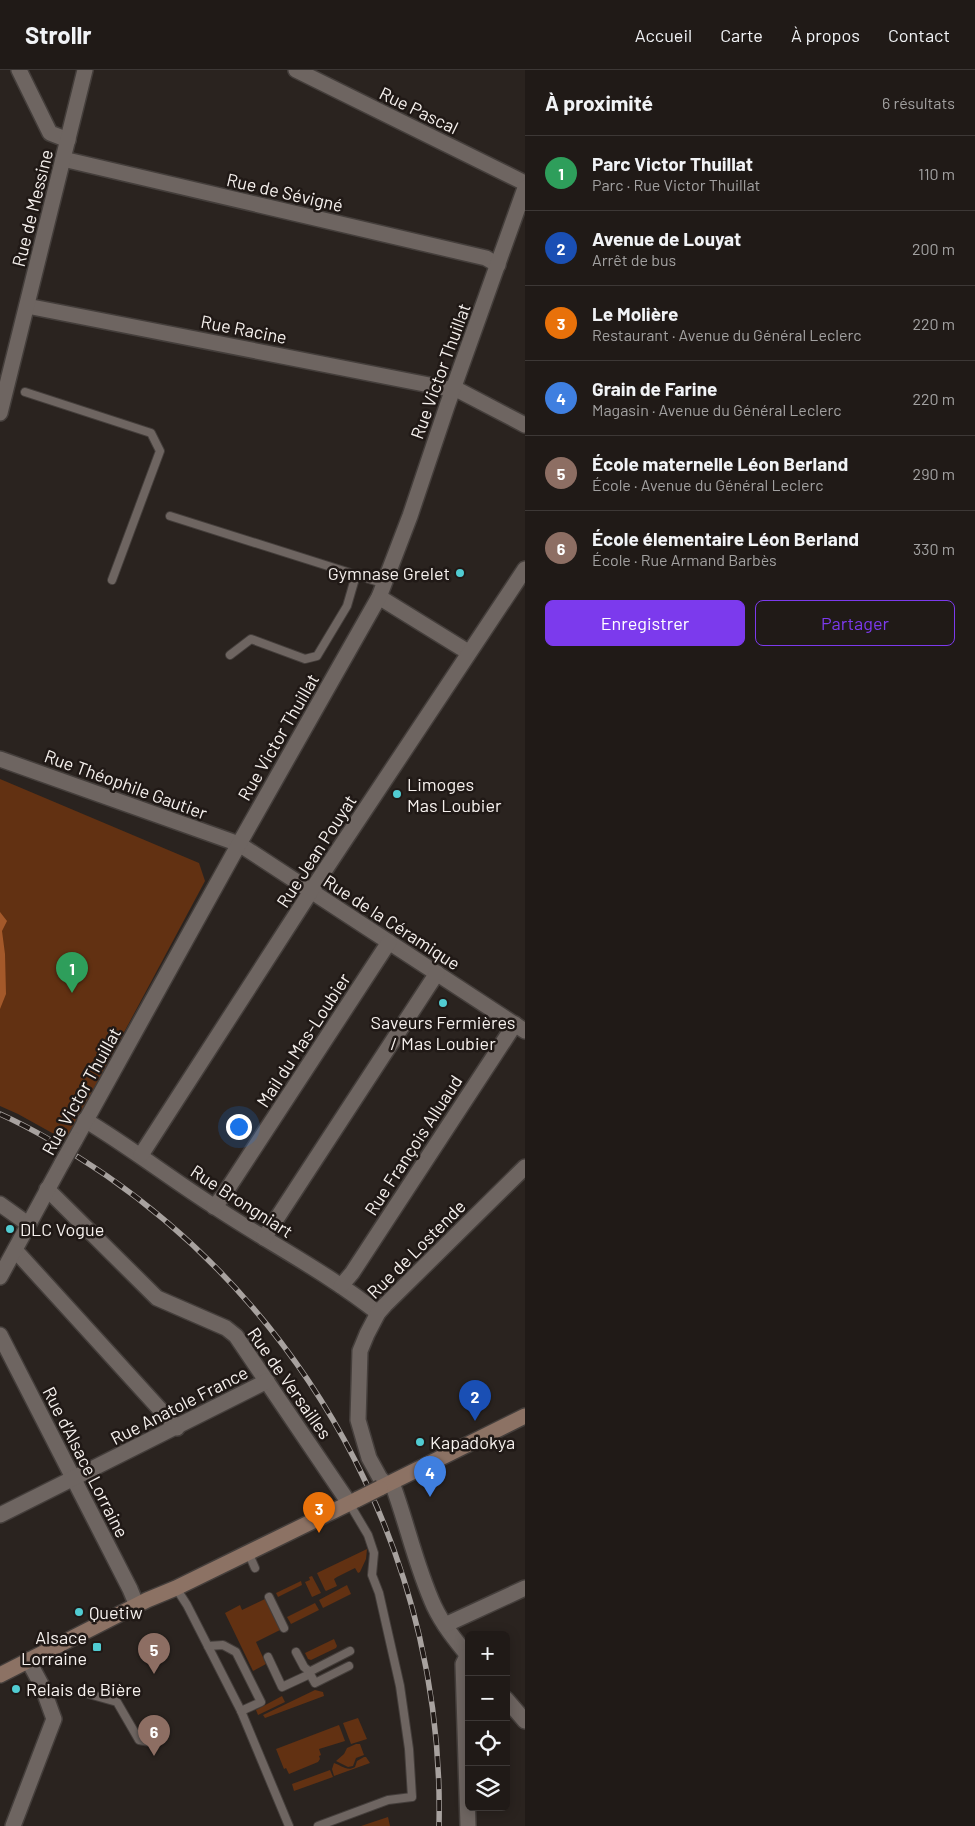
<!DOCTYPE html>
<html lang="fr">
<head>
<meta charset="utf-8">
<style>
  :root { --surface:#201a17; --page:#2d2724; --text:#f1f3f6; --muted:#a2a1a1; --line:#3d3836; --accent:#7c3aed }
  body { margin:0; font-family:Barlow,sans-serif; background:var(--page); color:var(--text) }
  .controls { position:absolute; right:15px; bottom:15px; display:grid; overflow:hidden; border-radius:8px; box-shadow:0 2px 12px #0003 }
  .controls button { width:45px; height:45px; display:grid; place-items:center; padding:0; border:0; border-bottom:1px solid var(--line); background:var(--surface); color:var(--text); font:25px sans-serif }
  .you { position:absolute; left:238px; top:1056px; width:18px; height:18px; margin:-12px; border:4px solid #fff; border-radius:50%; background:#1a73e8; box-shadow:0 0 0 8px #1a73e833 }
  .badge { display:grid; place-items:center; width:32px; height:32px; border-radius:50%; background:var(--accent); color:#fff; font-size:16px; font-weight:700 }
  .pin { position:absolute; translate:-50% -41px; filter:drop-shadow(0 1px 2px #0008) }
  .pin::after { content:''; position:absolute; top:26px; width:18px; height:15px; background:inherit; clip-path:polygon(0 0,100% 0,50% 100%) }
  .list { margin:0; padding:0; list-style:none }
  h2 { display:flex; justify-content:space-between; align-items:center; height:65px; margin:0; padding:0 20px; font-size:21px }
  h2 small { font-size:16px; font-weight:400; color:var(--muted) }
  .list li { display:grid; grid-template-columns:32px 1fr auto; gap:15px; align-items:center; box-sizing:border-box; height:75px; padding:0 20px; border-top:1px solid var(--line) }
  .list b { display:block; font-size:19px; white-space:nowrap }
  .list p { margin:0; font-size:16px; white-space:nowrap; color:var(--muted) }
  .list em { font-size:16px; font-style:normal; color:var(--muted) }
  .actions { display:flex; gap:10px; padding:15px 20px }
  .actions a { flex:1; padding:11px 0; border:1px solid var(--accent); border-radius:8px; text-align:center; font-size:18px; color:var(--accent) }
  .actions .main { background:var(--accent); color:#fff }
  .icon { flex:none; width:28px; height:28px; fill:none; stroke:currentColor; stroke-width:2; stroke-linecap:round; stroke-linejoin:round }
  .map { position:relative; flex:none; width:525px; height:1756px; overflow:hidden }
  header { display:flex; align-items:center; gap:30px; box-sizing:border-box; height:70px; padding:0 25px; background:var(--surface); border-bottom:1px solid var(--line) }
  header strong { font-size:24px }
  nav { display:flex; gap:28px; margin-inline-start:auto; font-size:18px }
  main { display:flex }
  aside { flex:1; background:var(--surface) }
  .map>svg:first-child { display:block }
</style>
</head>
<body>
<header>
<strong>Strollr</strong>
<nav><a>Accueil</a><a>Carte</a><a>À propos</a><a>Contact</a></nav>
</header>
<main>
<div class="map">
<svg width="525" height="1756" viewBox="0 0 525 1756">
  <rect width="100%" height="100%" fill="#2a231f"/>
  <g fill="#623112">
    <polygon points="0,709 199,793 205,811 68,1067 63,1069 18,1044 0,1036"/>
    <polygon points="367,1479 366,1489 360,1502 358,1503 355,1498 337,1507 334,1509 337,1516 326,1521 325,1520 317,1503"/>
    <polygon points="312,1506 321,1523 312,1527 305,1512 310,1510 309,1507"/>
    <polygon points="301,1511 302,1515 278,1527 276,1523"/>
    <polygon points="347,1515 351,1524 323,1538 319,1530"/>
    <polygon points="265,1529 280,1560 256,1572 266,1594 253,1601 225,1543 240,1535 242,1540"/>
    <polygon points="315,1533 319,1540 291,1554 287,1547"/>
    <polygon points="334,1569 337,1576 336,1578 311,1590 308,1589 305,1583"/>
    <polygon points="315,1620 323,1622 324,1626 265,1648 263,1645"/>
    <polygon points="282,1626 285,1632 258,1645 256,1640"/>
    <polygon points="358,1648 367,1669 351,1674 343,1653"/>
    <polygon points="339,1655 345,1671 319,1679 321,1685 319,1686 320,1689 318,1692 289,1704 286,1698 284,1699 276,1679"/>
    <polygon points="356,1674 360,1674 364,1685 356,1688 353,1696 348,1697 336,1691 344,1684 347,1678"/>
    <path d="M364,1687H366L370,1693L334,1706L332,1699L334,1693C341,1695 347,1702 355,1697L357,1691Z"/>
    <polygon points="330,1700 333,1707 294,1721 292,1714"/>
    <polygon points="388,1747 390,1756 361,1756"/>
  </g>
  <polygon fill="#a4592a" points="0,842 7,851 2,861 5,884 6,924 0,939"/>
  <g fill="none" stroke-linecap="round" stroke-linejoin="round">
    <g stroke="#443e3b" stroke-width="10">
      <g id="lane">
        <polyline points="25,322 151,363 160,381 112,510"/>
        <polyline points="170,446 385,514"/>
        <polyline points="230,585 251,569 305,589 317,586 347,536 356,505"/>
        <polyline points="248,1482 255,1498"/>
        <polyline points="176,1518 187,1535 241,1641 289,1756"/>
        <polyline points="269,1527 284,1558"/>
        <polyline points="208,1576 223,1575 236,1582 261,1632 241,1641"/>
        <polyline points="296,1582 304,1597 310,1602"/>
        <polyline points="268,1587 282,1617 310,1604"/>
        <polyline points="349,1596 315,1613 310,1604 311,1601 350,1581"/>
        <polyline points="85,1623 117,1632 139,1670 155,1673"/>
        <polyline points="318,1756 388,1730 412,1727 409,1679 400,1616 379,1523 372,1505 374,1483 368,1465 349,1433"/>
      </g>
    </g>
    <g stroke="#443e3b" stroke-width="18">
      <g id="street">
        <polyline points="19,0 50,63 68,70"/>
        <polyline points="296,0 525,113"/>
        <polyline points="63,89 486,188 498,195"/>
        <polyline points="27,236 460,321 525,355"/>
        <polyline points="0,343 85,0"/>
        <polyline points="379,527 468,582"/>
        <polyline points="0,689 239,774 525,961"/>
        <path d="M85,1050C130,1077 171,1109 215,1137C269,1173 328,1203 378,1243"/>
        <polyline points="75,1070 239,774 379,527 410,446 447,336 525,118"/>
        <polyline points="141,1085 315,815 525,499"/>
        <polyline points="47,1119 157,1228 226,1258 236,1266 349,1433"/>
        <polyline points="0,1134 28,1154"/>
        <polyline points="214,1137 223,1126 389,872"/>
        <polyline points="264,1168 437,903"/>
        <polyline points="15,1180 177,1358"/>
        <polyline points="0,1207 62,1093"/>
        <polyline points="341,1216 352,1203 515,954"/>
        <polyline points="0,1265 130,1519 137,1536"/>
        <path d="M392,1413C407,1453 416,1497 434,1536C443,1555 456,1571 469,1587"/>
        <polyline points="387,1415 380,1408 369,1388 358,1350 360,1281 367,1264 378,1243 385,1235 525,1097"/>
        <polyline points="0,1445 267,1311"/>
        <polyline points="445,1555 525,1518"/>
        <polyline points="467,1586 463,1594 468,1756"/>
        <polyline points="506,1629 525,1651"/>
        <polyline points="13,1756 54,1649 42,1616 28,1590"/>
      </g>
    </g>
    <g stroke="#443e3b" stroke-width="18">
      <g id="secondary">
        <polyline points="380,1418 525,1346"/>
        <polyline points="0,1605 147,1530 176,1518 358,1429"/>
      </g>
    </g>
    <use href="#lane" stroke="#6e6561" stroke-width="8"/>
    <use href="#street" stroke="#6e6561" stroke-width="15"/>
    <use href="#secondary" stroke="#8c7264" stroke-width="15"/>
    <g stroke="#a8a29f" stroke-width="5.5">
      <path id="rail" d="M0,1044C38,1061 73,1083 107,1106C319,1253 445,1499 439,1756"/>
    </g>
    <use href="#rail" stroke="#201916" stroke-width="4" stroke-dasharray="11" stroke-linecap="butt"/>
    <g stroke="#443e3b" stroke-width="18" stroke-linecap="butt">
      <polyline id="street-bridge" points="62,1093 75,1070"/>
    </g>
    <g stroke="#443e3b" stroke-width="18" stroke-linecap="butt">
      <polyline id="secondary-bridge" points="358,1429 380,1418"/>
    </g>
    <use href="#street-bridge" stroke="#6e6561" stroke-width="15"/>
    <use href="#secondary-bridge" stroke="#8c7264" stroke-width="15"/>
  </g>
  <g fill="#51ccd2" stroke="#201916" stroke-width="2">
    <circle cx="460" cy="503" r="5"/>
    <circle cx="397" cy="724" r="5"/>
    <circle cx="443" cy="933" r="5"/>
    <circle cx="10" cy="1159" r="5"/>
    <circle cx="420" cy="1372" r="5"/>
    <circle cx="79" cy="1542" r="5"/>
    <rect x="92" y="1572" width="10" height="10" rx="2.5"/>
    <circle cx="16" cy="1619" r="5"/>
  </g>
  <g text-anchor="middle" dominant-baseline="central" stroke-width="5" stroke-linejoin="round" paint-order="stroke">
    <g font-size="18" fill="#f6f1ee" stroke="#201916">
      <text transform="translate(419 40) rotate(26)">Rue Pascal</text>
      <text transform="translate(285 122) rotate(13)">Rue de Sévigné</text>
      <text transform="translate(32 138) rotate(-76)">Rue de Messine</text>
      <text transform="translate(244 259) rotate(11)">Rue Racine</text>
      <text transform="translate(440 301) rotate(-70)">Rue Victor Thuillat</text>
      <text transform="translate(278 667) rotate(-60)">Rue Victor Thuillat</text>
      <text transform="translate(126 714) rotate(20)">Rue Théophile Gautier</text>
      <text transform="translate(316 781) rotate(-57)">Rue Jean Pouyat</text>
      <text transform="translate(392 852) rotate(33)">Rue de la Céramique</text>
      <text transform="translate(303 970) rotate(-57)">Mail du Mas-Loubier</text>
      <text transform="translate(81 1021) rotate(-61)">Rue Victor Thuillat</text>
      <text transform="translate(413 1075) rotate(-57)">Rue François Alluaud</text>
      <text transform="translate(242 1131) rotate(33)">Rue Brongniart</text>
      <text transform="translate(416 1179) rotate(-45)">Rue de Lostende</text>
      <text transform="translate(290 1313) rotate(55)">Rue de Versailles</text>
      <text transform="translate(179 1335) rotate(-27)">Rue Anatole France</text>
      <text transform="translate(86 1392) rotate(63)">Rue d'Alsace Lorraine</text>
    </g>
    <g font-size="18" fill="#f6f1ee" stroke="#201916" text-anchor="start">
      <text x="450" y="503" text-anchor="end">Gymnase Grelet</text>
      <text x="407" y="714">Limoges<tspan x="407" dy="21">Mas Loubier</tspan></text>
      <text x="443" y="952" text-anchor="middle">Saveurs Fermières<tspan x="443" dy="21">/ Mas Loubier</tspan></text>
      <text x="20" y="1159">DLC Vogue</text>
      <text x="430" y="1372">Kapadokya</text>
      <text x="89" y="1542">Quetiw</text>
      <text x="87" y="1567" text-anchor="end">Alsace<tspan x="87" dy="21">Lorraine</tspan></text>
      <text x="26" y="1619">Relais de Bière</text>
    </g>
  </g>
</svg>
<div class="controls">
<button>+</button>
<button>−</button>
<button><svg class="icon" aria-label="locate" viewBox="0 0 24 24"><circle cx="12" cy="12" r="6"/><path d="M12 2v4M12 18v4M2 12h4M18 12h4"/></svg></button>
<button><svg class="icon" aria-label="layers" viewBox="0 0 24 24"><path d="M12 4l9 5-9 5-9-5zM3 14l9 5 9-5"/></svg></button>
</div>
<div class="you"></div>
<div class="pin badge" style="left:72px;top:923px;background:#2e9e5b">1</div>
<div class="pin badge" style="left:475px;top:1351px;background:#1a4fb4">2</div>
<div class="pin badge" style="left:319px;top:1463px;background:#e8710a">3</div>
<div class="pin badge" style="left:430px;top:1427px;background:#3f7fe0">4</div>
<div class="pin badge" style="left:154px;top:1604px;background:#8d6e63">5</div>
<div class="pin badge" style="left:154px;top:1686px;background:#8d6e63">6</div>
</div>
<aside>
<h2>À proximité<small>6 résultats</small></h2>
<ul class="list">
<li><span class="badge" style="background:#2e9e5b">1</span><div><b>Parc Victor Thuillat</b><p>Parc · Rue Victor Thuillat</p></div><em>110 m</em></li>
<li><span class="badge" style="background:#1a4fb4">2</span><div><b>Avenue de Louyat</b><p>Arrêt de bus</p></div><em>200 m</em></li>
<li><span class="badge" style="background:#e8710a">3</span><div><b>Le Molière</b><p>Restaurant · Avenue du Général Leclerc</p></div><em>220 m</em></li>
<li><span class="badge" style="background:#3f7fe0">4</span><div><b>Grain de Farine</b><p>Magasin · Avenue du Général Leclerc</p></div><em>220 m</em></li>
<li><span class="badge" style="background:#8d6e63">5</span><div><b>École maternelle Léon Berland</b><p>École · Avenue du Général Leclerc</p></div><em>290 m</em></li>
<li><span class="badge" style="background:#8d6e63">6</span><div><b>École élementaire Léon Berland</b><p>École · Rue Armand Barbès</p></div><em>330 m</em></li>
</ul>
<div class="actions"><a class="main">Enregistrer</a><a>Partager</a></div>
</aside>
</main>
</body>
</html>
